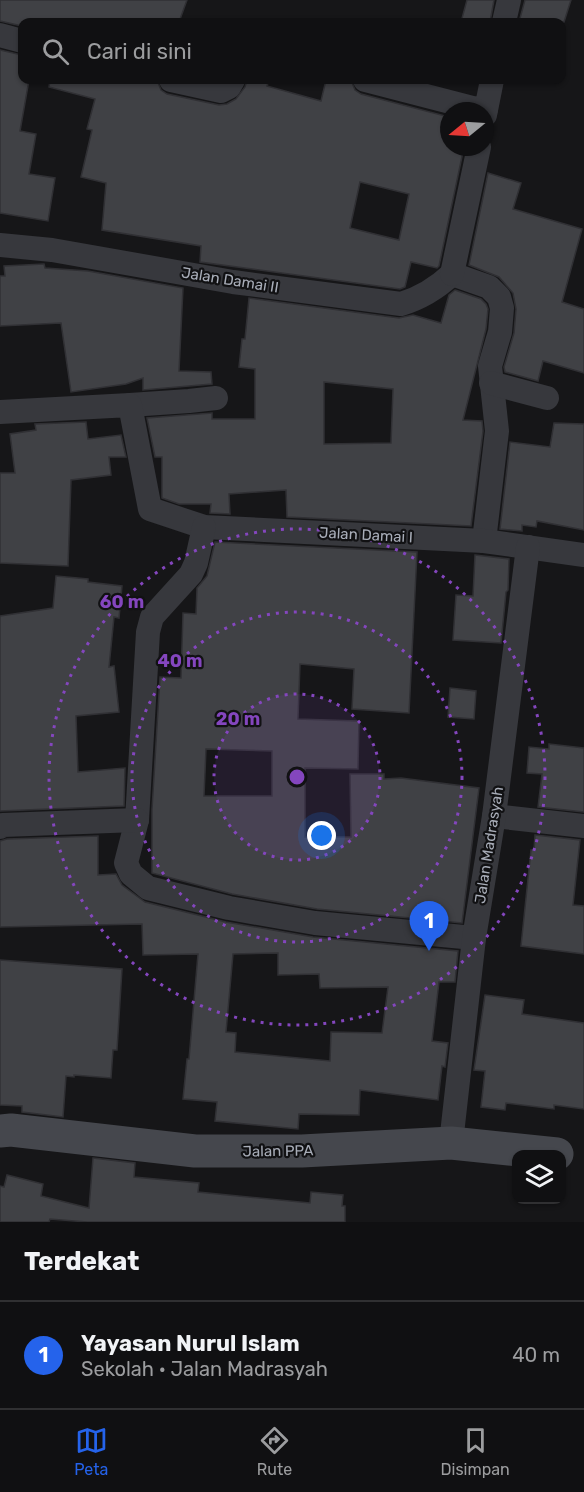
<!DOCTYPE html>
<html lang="id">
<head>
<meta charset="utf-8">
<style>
  :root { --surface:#101012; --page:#1e1e20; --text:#f1f3f6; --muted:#9c9d9f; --line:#303032; --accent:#2563eb }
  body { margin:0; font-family:Rubik,sans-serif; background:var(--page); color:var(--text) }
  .controls { position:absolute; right:18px; bottom:18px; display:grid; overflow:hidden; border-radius:12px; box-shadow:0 2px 4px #0004 }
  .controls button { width:54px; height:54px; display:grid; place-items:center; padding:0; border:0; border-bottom:2px solid var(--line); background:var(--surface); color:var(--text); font:30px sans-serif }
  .compass { position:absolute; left:440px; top:102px; width:54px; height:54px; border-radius:50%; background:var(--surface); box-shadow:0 2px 4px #0004; rotate:252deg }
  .you { position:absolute; left:322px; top:836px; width:21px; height:21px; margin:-15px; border:4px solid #fff; border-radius:50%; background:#1a73e8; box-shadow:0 0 0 9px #1a73e833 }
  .badge { display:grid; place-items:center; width:39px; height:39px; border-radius:50%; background:var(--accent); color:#fff; font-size:20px; font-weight:700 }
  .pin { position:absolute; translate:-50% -50px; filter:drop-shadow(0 2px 3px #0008) }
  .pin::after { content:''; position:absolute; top:32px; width:21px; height:18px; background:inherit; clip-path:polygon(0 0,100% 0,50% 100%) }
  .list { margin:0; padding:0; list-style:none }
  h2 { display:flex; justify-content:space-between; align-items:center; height:78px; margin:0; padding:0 24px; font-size:26px }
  h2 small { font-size:20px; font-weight:400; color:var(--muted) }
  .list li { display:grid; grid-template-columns:39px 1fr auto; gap:18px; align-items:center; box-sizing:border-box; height:108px; padding:0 24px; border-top:2px solid var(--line) }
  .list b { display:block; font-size:22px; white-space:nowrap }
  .list p { margin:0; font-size:20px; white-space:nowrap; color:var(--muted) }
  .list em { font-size:20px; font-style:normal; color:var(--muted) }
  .icon { flex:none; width:33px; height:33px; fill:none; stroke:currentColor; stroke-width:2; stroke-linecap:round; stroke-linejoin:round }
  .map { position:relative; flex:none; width:584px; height:1222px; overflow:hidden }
  .search { position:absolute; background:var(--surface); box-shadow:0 2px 4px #0004; left:18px; right:18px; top:18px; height:66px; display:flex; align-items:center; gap:15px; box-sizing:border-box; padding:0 21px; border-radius:12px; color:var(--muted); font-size:22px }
  .sheet { height:186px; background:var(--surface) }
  nav { display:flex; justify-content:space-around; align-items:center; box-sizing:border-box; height:84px; border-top:2px solid var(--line); background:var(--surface); font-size:16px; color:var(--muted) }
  nav a { display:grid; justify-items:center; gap:3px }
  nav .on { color:var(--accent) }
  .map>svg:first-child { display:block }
</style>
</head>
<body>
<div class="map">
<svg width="584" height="1222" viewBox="0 0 584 1222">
  <rect width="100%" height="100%" fill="#161618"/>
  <g fill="#404145" stroke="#303034" stroke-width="1.5" fill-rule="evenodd">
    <polygon points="0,0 187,0 179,22 22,22 22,26 0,21"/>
    <polygon points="467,0 494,0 490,22 461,22"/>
    <polygon points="525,0 571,0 564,22 519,22"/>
    <polygon points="0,50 22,55 22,80 29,80 20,131 36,134 29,174 55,178 48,221 0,213"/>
    <path d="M50,80H157L161,90L167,94L219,105L227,104L236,99L245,87L247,80H269L267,86L321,101L326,80H351L355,90L361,94L449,117V147H464L439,266L437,268L411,262L405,287L400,289L200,262L201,246L102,230L106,183L81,177L92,130L87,129L95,99L49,87ZM360,182L409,194L399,240L350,228Z"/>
    <polygon points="488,173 521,183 513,209 582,229 562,302 584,309 584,373 543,361 538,381 505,372 504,367 514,333 516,309 513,293 499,277 469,265"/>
    <polygon points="44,264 45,268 88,271 183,288 179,371 211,372 212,384 143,390 143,378 126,384 71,392 61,323 0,326 0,276 5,276 4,266"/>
    <path d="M455,290L481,299L486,304L488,309L486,329L463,420L482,421L483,431L471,526L287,517L286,490L229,494L230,514L210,513L211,504H179L162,498V457H155L147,418L212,413V419H255V369L239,367L242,339H245L249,298L399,318L413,315L441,323L449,295ZM324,382L393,389L391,443L324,444Z"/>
    <polygon points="86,422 88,439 121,435 126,457 109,457 111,475 71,480 68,566 0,563 0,473 15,473 10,434 36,430 35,424"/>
    <polygon points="554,423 584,424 584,530 537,521 536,527 522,525 522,531 500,529 510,442 550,447"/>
    <path d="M215,542L417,552L409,713L352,709L354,669L300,664L298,719L359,721L358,769L305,768V837H351L350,774H384V779L401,778L479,788L462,923L317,909L232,894L152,873V809L160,677L181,678L183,613L196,614L197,588L207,576ZM206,749L272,751V796H204Z"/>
    <polygon points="475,555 509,559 508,590 506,592 501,643 453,640 456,595 473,596"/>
    <polygon points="56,576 88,579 88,582 122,586 119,618 114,617 109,667 114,666 119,712 76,716 78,772 125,768 124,806 0,811 0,616 53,608"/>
    <polygon points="450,688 476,691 474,719 448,717"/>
    <polygon points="549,744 584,748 584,812 538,807 542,774 527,773 529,747 549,749"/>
    <polygon points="535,835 580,840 573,905 584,906 584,954 521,946 531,850 534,850"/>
    <path d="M98,836V875L116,874L122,885L145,902L226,922L313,937L458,951L455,982H439L432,1041L448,1043L445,1067L442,1066L438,1100L360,1090L359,1115L299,1114L298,1129L215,1121L217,1102L183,1099L187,1059H189L198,954L143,955L142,924L0,927V841L7,839ZM278,953V975L319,974L320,988L388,987L382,1033L331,1032L330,1061L235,1052L236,1033L226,1032L233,954Z"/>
    <polygon points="0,960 122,969 117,1050 113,1050 111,1078 74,1075 74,1077 66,1076 63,1117 22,1112 22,1106 0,1105"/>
    <polygon points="485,995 524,1000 522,1014 584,1023 584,1109 554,1105 554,1109 506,1103 505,1110 481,1107 485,1071 474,1070"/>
    <polygon points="93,1158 135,1163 134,1177 199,1183 198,1192 310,1203 311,1192 343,1195 342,1206 345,1206 345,1222 87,1222 50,1219 49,1222 0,1222 0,1186 4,1187 7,1175 43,1184 41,1196 89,1208"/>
  </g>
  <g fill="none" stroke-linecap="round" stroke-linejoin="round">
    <g stroke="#37383d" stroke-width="24">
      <polyline points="504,22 509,0"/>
      <polyline points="0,35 22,41"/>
      <polyline points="171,80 221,91 229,87 233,80"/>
      <polyline points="365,80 473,108 486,109"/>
      <polyline points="485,115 492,80"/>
      <path d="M0,245L52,250L233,282L401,304C421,298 437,288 452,274"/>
      <polyline points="452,274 489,287 499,297 502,308 500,332 490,366 497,431 484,541"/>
      <polyline points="452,274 479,147"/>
      <polyline points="491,383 547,398"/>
      <polyline points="130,405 189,401 216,398"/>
      <polyline points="0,412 130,405 150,509 204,527 484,541 584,555"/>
      <polyline points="204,527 196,563 191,574 152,617 148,632 137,820 126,863 131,874 148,888 229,908 315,923 474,938"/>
      <polyline points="494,816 584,826"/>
      <polyline points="0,827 3,825 137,820"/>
      <polyline points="451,1143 474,938 494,816 528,547"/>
    </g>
    <polyline stroke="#45474d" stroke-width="33" points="0,1131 11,1130 195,1151 302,1151 451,1143 557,1154"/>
  </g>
  <circle cx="297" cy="777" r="83" fill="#8446be" fill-opacity=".12"/>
  <g fill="none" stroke="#8446be" stroke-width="3" stroke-dasharray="3 6">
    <circle cx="297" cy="777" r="83"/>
    <circle cx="297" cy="777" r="165"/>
    <circle cx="297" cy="777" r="248"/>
  </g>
  <g text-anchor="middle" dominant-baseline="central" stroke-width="4.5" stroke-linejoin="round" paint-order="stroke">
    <g font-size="15" fill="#a8adb8" stroke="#111113">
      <text transform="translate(230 280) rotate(9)">Jalan Damai II</text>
      <text transform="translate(366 535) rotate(3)">Jalan Damai I</text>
      <text transform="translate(489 845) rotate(-81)">Jalan Madrasyah</text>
      <text transform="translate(278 1151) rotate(-1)">Jalan PPA</text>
    </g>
  </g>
  <circle cx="297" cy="777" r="9" fill="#8446be" stroke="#111113" stroke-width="3"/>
  <g font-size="18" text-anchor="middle" font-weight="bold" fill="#8446be" stroke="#111113" stroke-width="4.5" stroke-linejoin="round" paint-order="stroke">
    <text x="122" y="608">60 m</text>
    <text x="180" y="667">40 m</text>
    <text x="238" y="725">20 m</text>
  </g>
</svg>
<div class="controls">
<button><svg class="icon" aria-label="layers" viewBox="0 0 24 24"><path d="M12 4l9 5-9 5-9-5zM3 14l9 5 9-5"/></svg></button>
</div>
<svg class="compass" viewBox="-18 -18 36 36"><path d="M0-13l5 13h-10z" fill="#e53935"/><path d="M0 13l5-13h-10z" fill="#9c9d9f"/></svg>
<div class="you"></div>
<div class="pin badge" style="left:429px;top:951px">1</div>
<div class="search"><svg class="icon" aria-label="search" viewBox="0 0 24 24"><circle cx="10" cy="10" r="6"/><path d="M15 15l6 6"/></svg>Cari di sini</div>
</div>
<section class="sheet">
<h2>Terdekat<small></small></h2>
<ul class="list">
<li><span class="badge">1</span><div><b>Yayasan Nurul Islam</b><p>Sekolah · Jalan Madrasyah</p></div><em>40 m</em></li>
</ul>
</section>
<nav>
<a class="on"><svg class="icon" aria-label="map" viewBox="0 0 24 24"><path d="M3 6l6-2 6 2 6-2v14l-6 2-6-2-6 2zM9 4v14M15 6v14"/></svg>Peta</a>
<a><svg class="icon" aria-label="directions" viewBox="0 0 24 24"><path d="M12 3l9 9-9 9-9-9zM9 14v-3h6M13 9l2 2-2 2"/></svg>Rute</a>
<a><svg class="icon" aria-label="saved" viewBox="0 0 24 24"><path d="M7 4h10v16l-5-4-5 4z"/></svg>Disimpan</a>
</nav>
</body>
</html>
